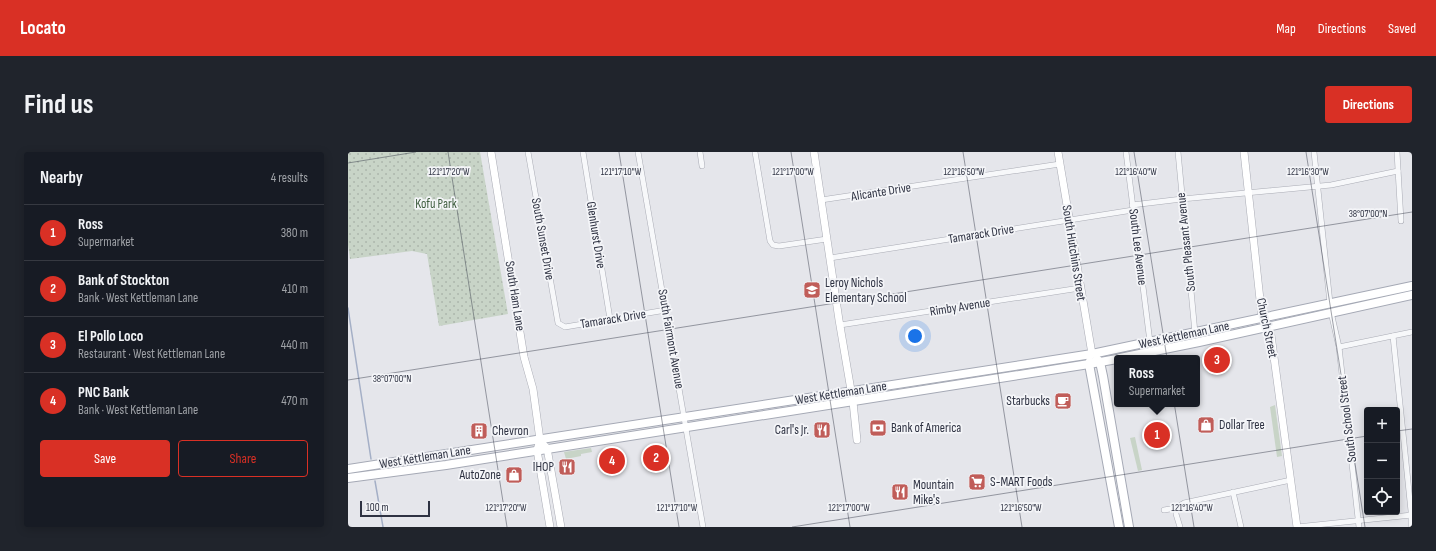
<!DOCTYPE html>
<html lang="en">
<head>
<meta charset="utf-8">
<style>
  :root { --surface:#171b24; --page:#20242c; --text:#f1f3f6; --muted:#9ea1a6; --line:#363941; --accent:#d93025 }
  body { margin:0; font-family:"Sofia Sans Condensed",sans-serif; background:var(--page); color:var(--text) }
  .controls { position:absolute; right:12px; bottom:12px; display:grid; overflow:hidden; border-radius:4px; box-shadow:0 2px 10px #0003 }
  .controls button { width:36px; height:36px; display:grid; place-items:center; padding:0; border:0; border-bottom:1px solid var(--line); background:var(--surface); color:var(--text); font:20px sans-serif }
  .scale { position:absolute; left:12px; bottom:10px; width:70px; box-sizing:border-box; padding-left:4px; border:2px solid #2e3242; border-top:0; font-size:11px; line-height:14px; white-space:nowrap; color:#2e3242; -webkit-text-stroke:3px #f4f5f8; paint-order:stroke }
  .you { position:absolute; left:567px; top:184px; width:14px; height:14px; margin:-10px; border:3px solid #fff; border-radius:50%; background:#1a73e8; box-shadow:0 0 0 6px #1a73e833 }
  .badge { display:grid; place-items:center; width:26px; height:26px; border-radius:50%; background:var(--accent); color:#fff; font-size:13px; font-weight:700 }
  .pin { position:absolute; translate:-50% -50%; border:2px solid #fff; box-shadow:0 1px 4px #0006 }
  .popup { position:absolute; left:766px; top:203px; width:86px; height:52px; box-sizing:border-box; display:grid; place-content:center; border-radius:4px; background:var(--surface); filter:drop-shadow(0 1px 3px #0005); font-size:13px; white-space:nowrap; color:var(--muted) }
  .popup b { font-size:15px; color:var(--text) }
  .popup::after { content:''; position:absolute; left:50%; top:100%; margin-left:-8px; border:8px solid transparent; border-top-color:var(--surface) }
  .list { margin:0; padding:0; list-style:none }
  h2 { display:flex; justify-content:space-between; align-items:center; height:52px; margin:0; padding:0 16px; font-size:17px }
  h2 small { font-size:13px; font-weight:400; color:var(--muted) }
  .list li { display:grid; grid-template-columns:26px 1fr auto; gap:12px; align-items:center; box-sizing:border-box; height:56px; padding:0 16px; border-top:1px solid var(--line) }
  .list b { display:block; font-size:15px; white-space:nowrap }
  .list p { margin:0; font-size:13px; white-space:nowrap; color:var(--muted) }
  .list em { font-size:13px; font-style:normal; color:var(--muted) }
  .actions { display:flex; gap:8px; padding:12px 16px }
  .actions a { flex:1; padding:9px 0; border:1px solid var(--accent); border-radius:4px; text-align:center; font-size:14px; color:var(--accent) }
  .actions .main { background:var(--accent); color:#fff }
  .icon { flex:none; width:22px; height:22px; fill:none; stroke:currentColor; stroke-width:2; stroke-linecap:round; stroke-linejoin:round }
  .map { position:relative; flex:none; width:1064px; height:375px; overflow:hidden; border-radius:4px }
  header { display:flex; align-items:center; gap:24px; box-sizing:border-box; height:56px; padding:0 20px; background:var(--accent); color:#fff }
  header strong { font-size:19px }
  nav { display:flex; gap:22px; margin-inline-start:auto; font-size:14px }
  .intro { display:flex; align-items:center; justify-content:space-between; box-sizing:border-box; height:96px; padding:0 24px }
  h1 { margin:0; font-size:28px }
  .button { padding:10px 18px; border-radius:4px; background:var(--accent); color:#fff; font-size:14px; font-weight:700 }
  main { display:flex; gap:24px; padding:0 24px }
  aside { flex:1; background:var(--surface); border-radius:4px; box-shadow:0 2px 10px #0003 }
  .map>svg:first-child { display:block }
</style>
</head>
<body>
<header>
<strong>Locato</strong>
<nav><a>Map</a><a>Directions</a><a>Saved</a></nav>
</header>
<div class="intro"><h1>Find us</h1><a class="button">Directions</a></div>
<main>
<aside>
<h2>Nearby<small>4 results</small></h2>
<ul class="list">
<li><span class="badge">1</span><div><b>Ross</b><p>Supermarket</p></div><em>380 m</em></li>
<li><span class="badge">2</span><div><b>Bank of Stockton</b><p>Bank · West Kettleman Lane</p></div><em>410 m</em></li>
<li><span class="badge">3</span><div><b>El Pollo Loco</b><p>Restaurant · West Kettleman Lane</p></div><em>440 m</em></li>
<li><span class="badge">4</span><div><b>PNC Bank</b><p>Bank · West Kettleman Lane</p></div><em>470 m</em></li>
</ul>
<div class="actions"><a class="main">Save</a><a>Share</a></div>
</aside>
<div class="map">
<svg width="1064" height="375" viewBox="0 0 1064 375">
  <defs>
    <pattern id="park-dots" width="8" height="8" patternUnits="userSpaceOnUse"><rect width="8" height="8" fill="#c8d4c7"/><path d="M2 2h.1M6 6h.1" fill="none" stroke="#acb6ac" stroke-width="1.8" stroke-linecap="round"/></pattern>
  </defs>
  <rect width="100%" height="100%" fill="#e5e6eb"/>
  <g fill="#c8d4c7">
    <polygon points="927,253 934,304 929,305 922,255"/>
    <polygon points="787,285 794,318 790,319 782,286"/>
    <polygon points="243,296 244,300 233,302 233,304 218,307 216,300"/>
  </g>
  <polygon fill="url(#park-dots)" points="0,0 132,0 160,162 91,174 79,102 64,99 2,107 0,93"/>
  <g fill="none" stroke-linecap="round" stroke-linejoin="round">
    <g stroke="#a4afc6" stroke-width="1.5">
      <polyline points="0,156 23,307"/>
      <polyline points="27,329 35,375"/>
    </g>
    <g stroke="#aaacb5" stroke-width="6">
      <g id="street">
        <polyline points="180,0 210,171 217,175 318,158"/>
        <polyline points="235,0 262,167"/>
        <polyline points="290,0 355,375"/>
        <polyline points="352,0 354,14"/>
        <polyline points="407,0 422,89 425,93 431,94 479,87"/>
        <polyline points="778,0 802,190"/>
        <polyline points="830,0 847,181"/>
        <polyline points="966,0 982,151"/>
        <polyline points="1049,0 1053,69"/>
        <polyline points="473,48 712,12"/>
        <polyline points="784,53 834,47 983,33 1050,19"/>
        <polyline points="482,106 785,58"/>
        <polyline points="983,160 991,195 1011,375"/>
        <polyline points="492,173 732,136"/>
        <polyline points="1045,184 1063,359 1063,375"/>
        <polyline points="991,195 1064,180"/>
        <polyline points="885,340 893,375"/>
        <polyline points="828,356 828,362 832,375"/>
        <polyline points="816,358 828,356 836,351 943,328"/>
        <polyline points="949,375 1064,363"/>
      </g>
    </g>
    <g stroke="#aaacb5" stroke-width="8">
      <g id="secondary">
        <polyline points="143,0 176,205 185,237 192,288 189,298 202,375"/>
        <polyline points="466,0 491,168 505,250 509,288"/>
        <polyline points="710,0 744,202"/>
        <polyline points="896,0 914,166 923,183 949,375"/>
        <polyline points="196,293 199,296 213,375"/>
      </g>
    </g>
    <g stroke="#a5a9b5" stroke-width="10">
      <g id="primary">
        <polyline points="772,206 851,190 1064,143"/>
        <polyline points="749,207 752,210 755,224 781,375"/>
        <polyline points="742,209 741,212 771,375"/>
        <polyline points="0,317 744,202 1064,134"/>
        <polyline points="0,326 98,313 741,212 769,207"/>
      </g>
    </g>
    <use href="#street" stroke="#f7f8fa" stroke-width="5"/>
    <use href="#secondary" stroke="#fff" stroke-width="7"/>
    <use href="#primary" stroke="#fff" stroke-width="8"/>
  </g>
  <path fill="none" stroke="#2e3242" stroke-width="1" stroke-opacity="0.45" d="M100,0L159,375M271,0L331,375M443,0L502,375M615,0L674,375M786,0L846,375M958,0L1017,375M0,11L68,0M0,228L1064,60M1049,279L1064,277M444,375L1019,284"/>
  <defs>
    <g id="school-square" transform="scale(0.9)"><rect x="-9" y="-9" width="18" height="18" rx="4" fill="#c05d59" stroke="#f4f5f8"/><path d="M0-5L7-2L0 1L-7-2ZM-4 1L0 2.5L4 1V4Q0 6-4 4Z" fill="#fff"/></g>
    <g id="cafe-square" transform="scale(0.9)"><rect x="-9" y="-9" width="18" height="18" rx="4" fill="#c05d59" stroke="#f4f5f8"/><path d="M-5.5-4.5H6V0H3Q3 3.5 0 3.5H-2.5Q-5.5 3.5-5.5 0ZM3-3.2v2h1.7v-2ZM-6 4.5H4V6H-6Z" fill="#fff"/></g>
    <g id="shop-square" transform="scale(0.9)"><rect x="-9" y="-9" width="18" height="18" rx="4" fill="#c05d59" stroke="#f4f5f8"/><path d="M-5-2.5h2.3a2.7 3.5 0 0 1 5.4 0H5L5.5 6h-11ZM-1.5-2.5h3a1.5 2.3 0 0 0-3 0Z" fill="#fff"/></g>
    <g id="bank-square" transform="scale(0.9)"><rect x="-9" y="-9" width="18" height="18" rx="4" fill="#c05d59" stroke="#f4f5f8"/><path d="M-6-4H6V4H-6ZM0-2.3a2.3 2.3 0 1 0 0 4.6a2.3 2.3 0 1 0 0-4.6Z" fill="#fff"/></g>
    <g id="restaurant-square" transform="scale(0.9)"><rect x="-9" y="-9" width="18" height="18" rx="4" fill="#c05d59" stroke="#f4f5f8"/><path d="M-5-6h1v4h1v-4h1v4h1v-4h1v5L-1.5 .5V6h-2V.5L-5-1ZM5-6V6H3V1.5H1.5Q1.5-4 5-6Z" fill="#fff"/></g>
    <g id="building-square" transform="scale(0.9)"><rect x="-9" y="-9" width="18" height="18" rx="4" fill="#c05d59" stroke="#f4f5f8"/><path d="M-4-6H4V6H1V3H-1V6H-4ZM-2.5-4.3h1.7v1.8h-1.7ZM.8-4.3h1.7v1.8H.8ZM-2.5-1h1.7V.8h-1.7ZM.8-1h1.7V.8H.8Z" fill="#fff"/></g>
    <g id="supermarket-square" transform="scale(0.9)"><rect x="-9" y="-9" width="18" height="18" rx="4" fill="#c05d59" stroke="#f4f5f8"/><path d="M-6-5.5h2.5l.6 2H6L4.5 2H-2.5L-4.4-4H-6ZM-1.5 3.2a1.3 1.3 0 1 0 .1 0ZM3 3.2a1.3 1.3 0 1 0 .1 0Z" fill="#fff"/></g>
  </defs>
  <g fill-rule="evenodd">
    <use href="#school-square" x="464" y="138"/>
    <use href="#cafe-square" x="715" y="249"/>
    <use href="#shop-square" x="858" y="273"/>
    <use href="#bank-square" x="530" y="276"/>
    <use href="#restaurant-square" x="474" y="278"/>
    <use href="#building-square" x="131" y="279"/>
    <use href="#restaurant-square" x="219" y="315"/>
    <use href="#shop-square" x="166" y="323"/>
    <use href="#supermarket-square" x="629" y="330"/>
    <use href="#restaurant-square" x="552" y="340"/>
  </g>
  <g text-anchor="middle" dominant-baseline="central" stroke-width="3.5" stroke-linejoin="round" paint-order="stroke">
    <g font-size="13" fill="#2e3242" stroke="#f4f5f8">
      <text transform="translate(533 40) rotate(-9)">Alicante Drive</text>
      <text transform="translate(633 82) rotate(-9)">Tamarack Drive</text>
      <text transform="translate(248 83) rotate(81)">Glenhurst Drive</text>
      <text transform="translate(195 87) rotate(80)">South Sunset Drive</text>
      <text transform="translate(838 90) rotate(-96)">South Pleasant Avenue</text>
      <text transform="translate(790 95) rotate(83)">South Lee Avenue</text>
      <text transform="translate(726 101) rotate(81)">South Hutchins Street</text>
      <text transform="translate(167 144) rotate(81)">South Ham Lane</text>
      <text transform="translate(612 155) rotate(-9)">Rimby Avenue</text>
      <text transform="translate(265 167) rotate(-9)">Tamarack Drive</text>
      <text transform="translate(919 176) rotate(78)">Church Street</text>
      <text transform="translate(836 183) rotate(-12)">West Kettleman Lane</text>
      <text transform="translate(323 187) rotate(80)">South Fairmont Avenue</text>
      <text transform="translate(493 241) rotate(-9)">West Kettleman Lane</text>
      <text transform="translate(999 267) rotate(-97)">South School Street</text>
      <text transform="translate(77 305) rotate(-9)">West Kettleman Lane</text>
    </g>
    <g font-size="13" fill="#3d5c3d" stroke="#f4f5f8">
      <text x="88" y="52">Kofu Park</text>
    </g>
    <g font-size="13" fill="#2e3242" stroke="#f4f5f8" text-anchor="start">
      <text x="477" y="131">Leroy Nichols<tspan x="477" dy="15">Elementary School</tspan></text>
      <text x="702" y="249" text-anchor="end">Starbucks</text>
      <text x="871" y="273">Dollar Tree</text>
      <text x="543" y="276">Bank of America</text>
      <text x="461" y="278" text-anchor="end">Carl's Jr.</text>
      <text x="144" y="279">Chevron</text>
      <text x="206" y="315" text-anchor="end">IHOP</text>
      <text x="153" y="323" text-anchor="end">AutoZone</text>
      <text x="642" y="330">S-MART Foods</text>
      <text x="565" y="333">Mountain<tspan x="565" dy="15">Mike's</tspan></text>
    </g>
  </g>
  <g font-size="10" text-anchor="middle" fill="#2e3242" stroke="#f4f5f8" stroke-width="3.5" stroke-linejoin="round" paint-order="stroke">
    <text x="101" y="23">121°17'20"W</text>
    <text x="273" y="23">121°17'10"W</text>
    <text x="445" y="23">121°17'00"W</text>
    <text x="616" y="23">121°16'50"W</text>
    <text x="788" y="23">121°16'40"W</text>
    <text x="960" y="23">121°16'30"W</text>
    <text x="1020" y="65">38°07'00"N</text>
    <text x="44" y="230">38°07'00"N</text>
    <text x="158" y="359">121°17'20"W</text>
    <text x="329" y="359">121°17'10"W</text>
    <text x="501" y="359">121°17'00"W</text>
    <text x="673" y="359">121°16'50"W</text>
    <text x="844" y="359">121°16'40"W</text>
  </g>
</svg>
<div class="controls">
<button>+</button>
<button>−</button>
<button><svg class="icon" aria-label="locate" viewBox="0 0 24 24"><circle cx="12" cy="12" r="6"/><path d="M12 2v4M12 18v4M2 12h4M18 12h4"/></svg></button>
</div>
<div class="scale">100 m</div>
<div class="you"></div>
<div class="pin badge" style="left:809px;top:283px">1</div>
<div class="popup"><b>Ross</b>Supermarket</div>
<div class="pin badge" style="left:308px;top:306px">2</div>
<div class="pin badge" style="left:869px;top:208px">3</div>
<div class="pin badge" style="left:264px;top:309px">4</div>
</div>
</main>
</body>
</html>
